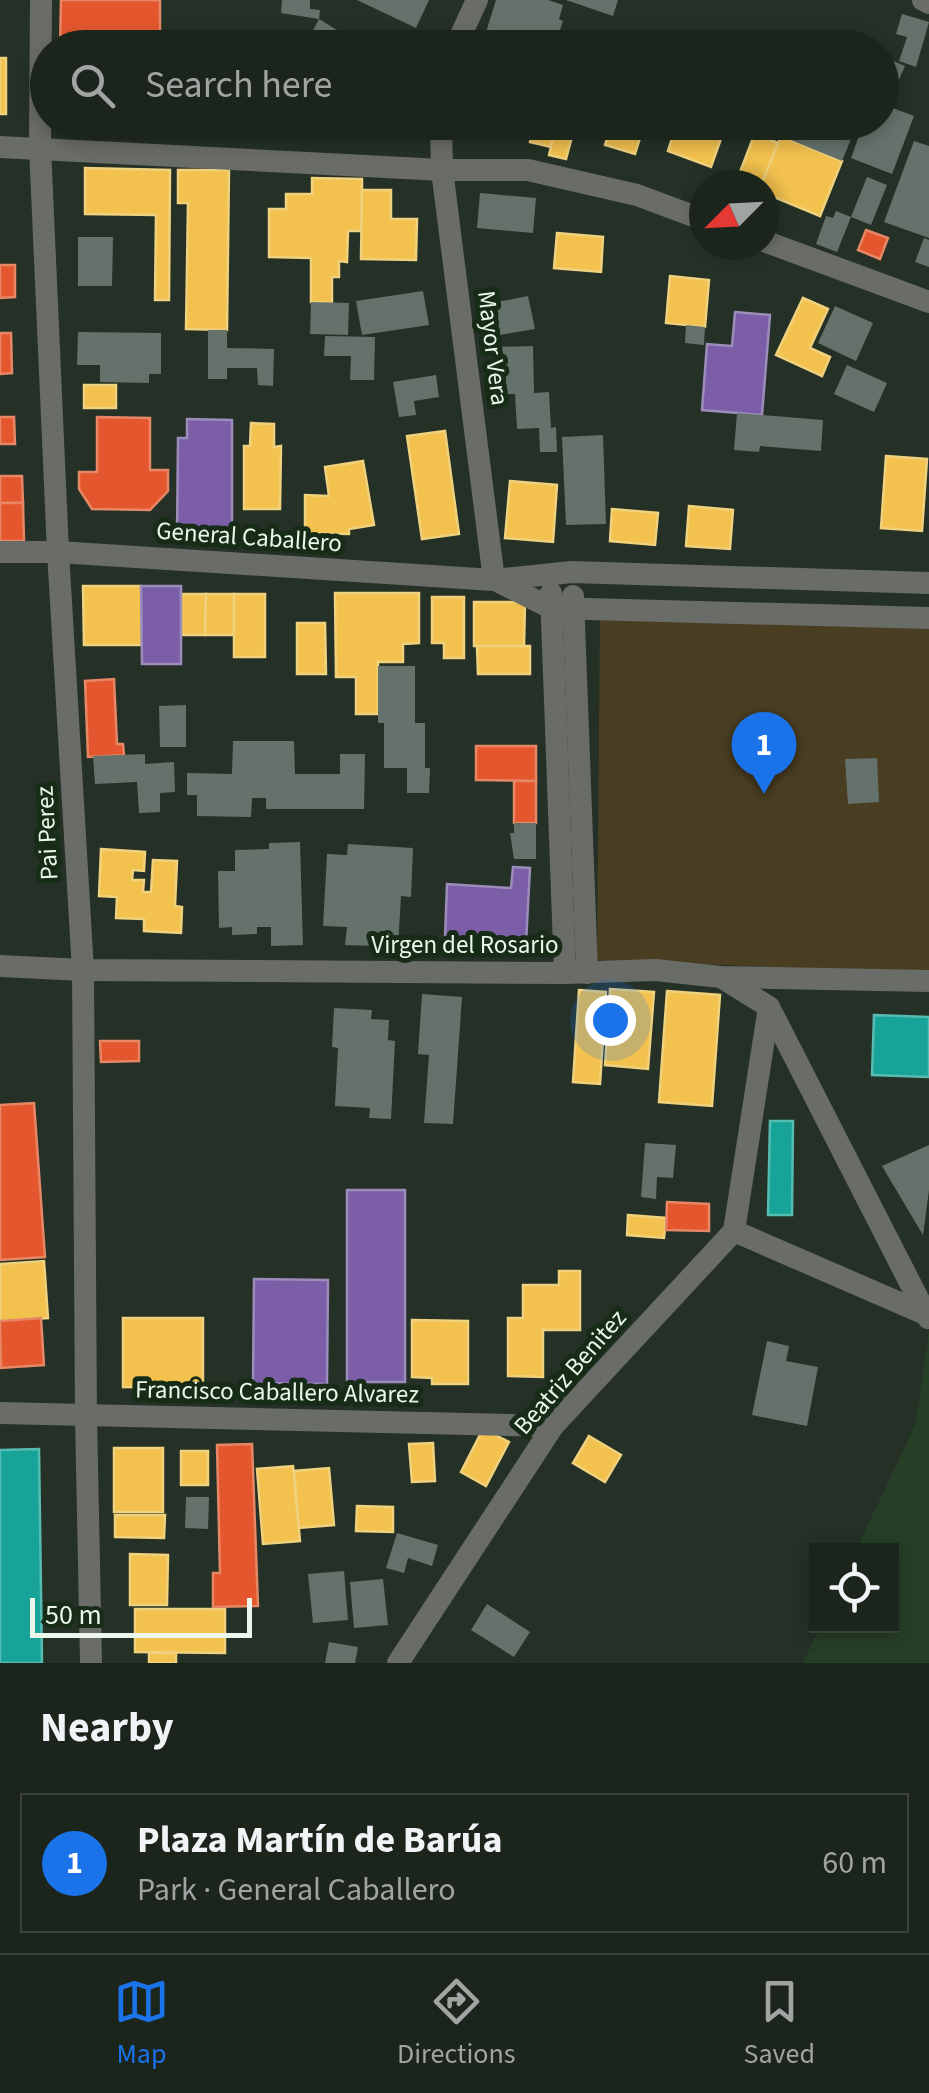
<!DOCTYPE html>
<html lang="en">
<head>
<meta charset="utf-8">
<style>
  :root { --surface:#1c251c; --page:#293129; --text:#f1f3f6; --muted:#a0a5a3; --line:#3a423b; --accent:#1a73e8 }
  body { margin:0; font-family:"Source Sans 3",sans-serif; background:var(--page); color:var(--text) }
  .controls { position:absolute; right:30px; bottom:30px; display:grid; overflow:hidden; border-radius:0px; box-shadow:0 5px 15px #0003 }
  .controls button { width:90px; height:90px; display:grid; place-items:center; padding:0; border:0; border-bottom:2px solid var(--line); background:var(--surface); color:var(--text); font:50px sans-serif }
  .compass { position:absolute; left:689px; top:170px; width:90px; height:90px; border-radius:50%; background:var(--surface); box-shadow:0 5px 15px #0003; rotate:246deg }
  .scale { position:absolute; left:30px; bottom:25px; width:222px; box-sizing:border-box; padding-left:10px; border:5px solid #eaf7ea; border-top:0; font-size:28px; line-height:35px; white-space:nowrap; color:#eaf7ea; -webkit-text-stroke:8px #172c17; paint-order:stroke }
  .you { position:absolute; left:610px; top:1020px; width:35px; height:35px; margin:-25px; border:8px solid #fff; border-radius:50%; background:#1a73e8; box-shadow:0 0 0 15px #1a73e833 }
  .badge { display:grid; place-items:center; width:65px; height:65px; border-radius:50%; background:var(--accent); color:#fff; font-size:32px; font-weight:700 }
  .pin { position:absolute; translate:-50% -82px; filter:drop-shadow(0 2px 5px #0008) }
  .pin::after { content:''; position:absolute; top:52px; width:35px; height:30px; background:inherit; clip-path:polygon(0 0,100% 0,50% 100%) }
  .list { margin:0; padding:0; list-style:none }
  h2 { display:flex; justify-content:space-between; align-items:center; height:130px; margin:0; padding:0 40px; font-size:42px }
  h2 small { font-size:32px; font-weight:400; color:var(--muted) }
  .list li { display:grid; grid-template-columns:65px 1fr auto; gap:30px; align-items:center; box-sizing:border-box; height:140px; margin:0 20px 20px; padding:0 20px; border:2px solid var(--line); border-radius:0px }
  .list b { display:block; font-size:38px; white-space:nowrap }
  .list p { margin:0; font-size:32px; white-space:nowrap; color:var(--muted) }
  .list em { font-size:32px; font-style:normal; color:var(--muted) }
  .icon { flex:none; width:55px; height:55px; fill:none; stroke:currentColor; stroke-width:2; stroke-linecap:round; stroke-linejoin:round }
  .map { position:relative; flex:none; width:929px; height:1663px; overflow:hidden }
  .search { position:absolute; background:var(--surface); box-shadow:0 5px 15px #0003; left:30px; right:30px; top:30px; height:110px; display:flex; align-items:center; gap:25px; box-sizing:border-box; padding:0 35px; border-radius:55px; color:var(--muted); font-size:38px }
  .sheet { height:290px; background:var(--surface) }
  nav { display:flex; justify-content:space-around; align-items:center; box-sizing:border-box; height:140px; border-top:2px solid var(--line); background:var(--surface); font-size:28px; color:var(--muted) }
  nav a { display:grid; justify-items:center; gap:5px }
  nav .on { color:var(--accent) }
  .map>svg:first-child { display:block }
</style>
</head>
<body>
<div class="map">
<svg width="929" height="1663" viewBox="0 0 929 1663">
  <rect width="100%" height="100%" fill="#253126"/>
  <polygon fill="#263e26" points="929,1330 929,1663 803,1663 820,1626 892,1626 892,1550 856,1550 916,1423"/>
  <polygon fill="#4a3e22" points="600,617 929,628 929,973 597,960"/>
  <g fill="#f2c14e" stroke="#f0d17d" stroke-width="2.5">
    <polygon points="600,37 628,45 628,48 597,48"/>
    <rect x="0" y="58" width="6" height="56"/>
    <polygon points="535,122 557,122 551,147 530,142"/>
    <polygon points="557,122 576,122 566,159 549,155"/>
    <polygon points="612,122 645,122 635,154 605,145"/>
    <polygon points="677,122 727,122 711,167 668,151"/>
    <polygon points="755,133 778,143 762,185 735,185"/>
    <polygon points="781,136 842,161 820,216 764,193 764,185 761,185"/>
    <polygon points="85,168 170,170 169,300 155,300 156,215 85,214"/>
    <polygon points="178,170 229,170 227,330 186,329 188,203 178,203"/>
    <polygon points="312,178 362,179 362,231 348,231 347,262 339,261 339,277 332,277 332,303 311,302 311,258 269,257 269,209 286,209 286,194 312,194"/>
    <polygon points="362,190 391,190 391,219 417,219 416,260 361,259"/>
    <polygon points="557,233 603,237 601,272 554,268"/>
    <polygon points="670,276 709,280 705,327 666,323"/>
    <polygon points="803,298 828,309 810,348 830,357 822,376 776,355"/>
    <rect x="84" y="385" width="32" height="23"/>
    <polygon points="251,423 274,424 274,447 281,446 280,509 244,509 244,446 250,446"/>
    <polygon points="445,431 459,534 422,539 407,436"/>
    <polygon points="886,456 927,459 922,531 881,528"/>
    <polygon points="363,461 374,525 349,529 349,534 305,533 305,495 329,496 325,467"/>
    <polygon points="510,481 557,485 553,542 505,538"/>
    <polygon points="689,506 733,510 730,549 686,546"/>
    <polygon points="612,509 658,513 655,545 610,541"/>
    <polygon points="83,586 141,586 142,645 84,645"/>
    <polygon points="335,593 419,593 419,643 403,644 403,662 378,662 378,714 356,714 356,677 336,677"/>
    <polygon points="181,594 206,594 205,635 181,635"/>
    <polygon points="206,594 234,594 234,635 205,635"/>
    <rect x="234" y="594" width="31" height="63"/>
    <polygon points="432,597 464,597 464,658 444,658 444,643 432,643"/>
    <polygon points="474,602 525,602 524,646 474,646"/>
    <polygon points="297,623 325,623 326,674 297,674"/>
    <polygon points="477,646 530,646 530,674 478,674"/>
    <polygon points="101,849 145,852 144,871 133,870 132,880 144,880 143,892 151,892 153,860 177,861 175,906 182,907 181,933 144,931 144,919 116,918 117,897 99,896"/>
    <polygon points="610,989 654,992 648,1069 605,1065"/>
    <polygon points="579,990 606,992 600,1084 573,1082"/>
    <polygon points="667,991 720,995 712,1106 659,1102"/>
    <polygon points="628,1215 666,1218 664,1238 627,1235"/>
    <polygon points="44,1261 48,1318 0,1321 0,1264"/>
    <polygon points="559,1271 580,1271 580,1330 543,1330 543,1377 508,1376 508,1318 523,1318 523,1285 559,1285"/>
    <polygon points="123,1318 203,1318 203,1388 123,1387"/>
    <polygon points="412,1320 468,1321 468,1384 432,1384 432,1378 412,1377"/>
    <polygon points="483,1429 509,1442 486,1486 461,1472"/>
    <polygon points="589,1436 621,1455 605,1482 573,1463"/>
    <polygon points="433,1443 435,1481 412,1482 409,1444"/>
    <rect x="114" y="1448" width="49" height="64"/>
    <rect x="181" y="1451" width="27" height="34"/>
    <polygon points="293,1466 300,1541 263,1544 257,1469"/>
    <polygon points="329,1468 334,1525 299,1528 294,1471"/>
    <polygon points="357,1506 393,1507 393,1532 356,1531"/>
    <polygon points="115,1515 165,1515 164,1538 115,1537"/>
    <polygon points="130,1554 168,1555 167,1605 130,1605"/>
    <polygon points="135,1609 225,1609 225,1653 135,1652"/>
    <rect x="149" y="1653" width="27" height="10"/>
  </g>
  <g fill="#e4572e" stroke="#e68766" stroke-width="2.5">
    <polygon points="61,0 160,0 160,48 60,48"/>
    <polygon points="866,230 888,238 880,259 858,250"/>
    <polygon points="0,265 15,265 15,297 0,298"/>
    <polygon points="0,333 11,333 12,373 0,374"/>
    <polygon points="0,417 14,417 15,444 0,444"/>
    <polygon points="97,417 150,418 150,470 168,470 168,491 150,510 92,509 79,489 79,472 97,472"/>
    <polygon points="0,476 22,476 23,503 0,503"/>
    <polygon points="0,503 23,503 24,541 0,541"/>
    <polygon points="114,679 117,744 123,744 124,755 88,757 85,681"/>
    <polygon points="476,746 536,746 536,781 476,780"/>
    <rect x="514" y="781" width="22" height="42"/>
    <polygon points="100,1041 139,1041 139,1061 101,1062"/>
    <polygon points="34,1103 45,1257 0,1260 0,1105"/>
    <polygon points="667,1202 709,1204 709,1231 666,1230"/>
    <polygon points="41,1318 44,1365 1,1368 0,1321"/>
    <polygon points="252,1444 258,1606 213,1607 213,1573 220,1573 217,1445"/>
  </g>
  <g fill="#7b5ea7" stroke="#9c8cbb" stroke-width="2.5">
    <polygon points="735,312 770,315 762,415 702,410 707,344 732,346"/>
    <polygon points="187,419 232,420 232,537 177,536 178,438 187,438"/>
    <polygon points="141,586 181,586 181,664 142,664"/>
    <polygon points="513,867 530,868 526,943 445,939 447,884 511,888"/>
    <rect x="347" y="1190" width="58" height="192"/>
    <polygon points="254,1279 328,1280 327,1384 253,1383"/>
  </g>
  <g fill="#17a398" stroke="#56bcb1" stroke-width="2.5">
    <polygon points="874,1015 929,1017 929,1077 872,1075"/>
    <polygon points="770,1121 793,1121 792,1215 768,1215"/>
    <polygon points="39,1449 42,1663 0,1663 0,1450"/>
  </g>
  <g fill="#65726b">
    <polygon points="282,0 310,0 310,9 320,10 319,19 281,13"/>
    <polygon points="357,0 429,0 416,28"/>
    <polygon points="496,0 548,0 563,5 559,19 563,21 554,48 481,48"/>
    <polygon points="566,0 618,0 613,16"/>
    <polygon points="902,14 929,22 916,67 899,61 907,37 896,34"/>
    <polygon points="319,19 366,48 309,48 305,45"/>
    <polygon points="379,30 408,48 368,48"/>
    <polygon points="886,58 905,66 888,105 882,102 882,68"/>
    <polygon points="882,104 914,116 892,174 851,158 864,122 882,122"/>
    <polygon points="793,122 858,122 842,161 786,138"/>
    <polygon points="914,141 929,146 929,238 884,222"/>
    <polygon points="867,177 887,185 871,225 851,217"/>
    <polygon points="480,193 536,198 533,233 477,228"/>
    <polygon points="836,211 851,217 837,252 816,244 826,216 833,218"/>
    <polygon points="78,237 113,237 112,286 78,286"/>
    <polygon points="924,238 929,240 929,267 915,262"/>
    <polygon points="423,291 429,325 362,335 356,301"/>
    <polygon points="528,296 535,329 499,335 492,303"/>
    <polygon points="311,302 349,303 348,335 310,334"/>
    <polygon points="835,306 873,323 856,361 818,343"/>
    <polygon points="686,325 705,327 704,345 685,343"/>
    <polygon points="208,330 227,330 227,348 274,349 273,386 258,385 257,368 227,368 227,379 208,379"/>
    <polygon points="78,332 161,333 161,374 149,374 149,383 100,382 100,365 77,365"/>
    <polygon points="325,336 375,337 374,380 350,380 351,356 324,356"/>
    <polygon points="533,346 534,393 549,392 551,428 556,427 557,452 540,452 539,428 517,429 515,394 496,394 494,347"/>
    <polygon points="847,365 887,383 874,412 834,394"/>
    <polygon points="436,375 439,397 414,401 416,415 399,417 393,382"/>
    <polygon points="737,413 823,420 821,451 760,446 759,452 734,450"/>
    <polygon points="603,435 606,524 566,525 562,437"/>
    <polygon points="378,666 415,666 415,723 425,723 425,768 430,768 429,793 407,793 407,768 384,768 384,723 378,723"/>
    <polygon points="186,705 186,747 160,747 159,706"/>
    <polygon points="233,741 294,741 295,774 340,774 340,754 365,754 364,809 266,809 266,798 252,798 251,817 197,816 197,795 187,795 187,773 232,774"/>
    <polygon points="145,754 145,764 174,762 175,792 160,793 160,812 139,813 137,782 95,784 93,756"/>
    <polygon points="877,758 879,802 848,804 845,759"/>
    <polygon points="514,823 536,823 536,859 514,859 510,833 514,833"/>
    <polygon points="300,842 303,945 271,946 271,927 257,927 257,934 232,935 232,927 219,928 218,871 235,871 235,850 269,849 269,843"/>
    <polygon points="348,844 413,848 411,897 401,896 398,947 345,945 347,927 323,926 327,854 347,855"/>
    <polygon points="422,994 462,997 453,1124 424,1123 429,1055 418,1054"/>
    <polygon points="334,1008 372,1010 371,1019 389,1020 388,1040 395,1041 391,1119 369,1118 370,1108 335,1106 338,1048 332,1047"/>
    <polygon points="645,1143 676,1145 673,1178 657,1177 656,1199 641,1197"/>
    <polygon points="929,1145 929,1190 923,1235 882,1166"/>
    <polygon points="767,1341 789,1346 786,1361 818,1367 807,1426 752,1415"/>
    <polygon points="186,1497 209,1497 208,1529 185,1528"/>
    <polygon points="397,1533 438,1545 432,1566 408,1558 404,1573 386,1568"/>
    <polygon points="344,1571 348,1620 313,1623 308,1574"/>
    <polygon points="383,1579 388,1625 354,1628 350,1582"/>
    <polygon points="487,1604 530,1632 514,1657 471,1630"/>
    <polygon points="329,1642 358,1647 355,1663 325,1663"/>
  </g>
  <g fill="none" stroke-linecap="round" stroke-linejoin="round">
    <g stroke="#696c67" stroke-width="22">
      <polyline points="41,0 40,147 58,552 83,970 86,1416 91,1663"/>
      <polyline points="923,0 929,3"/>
      <polyline points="455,48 477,0"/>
      <polyline points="441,122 442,170 494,580"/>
      <polyline points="0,147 442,170 528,170 637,195 704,220"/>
      <polyline points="764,241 929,302"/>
      <polyline points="0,552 58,552 494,580 572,572 929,583"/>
      <polyline points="497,581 551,608 929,618"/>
      <polyline points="551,593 565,973"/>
      <polyline points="573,596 587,973"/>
      <polyline points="0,966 83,970 565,973 655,970 721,977 929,981"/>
      <polyline points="724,979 769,1007 928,1318"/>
      <polyline points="769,1007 734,1231 925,1314"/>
      <polyline points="0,1413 553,1426"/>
      <polyline points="398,1663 553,1426 734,1231"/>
    </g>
  </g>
  <g text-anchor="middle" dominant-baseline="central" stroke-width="10" stroke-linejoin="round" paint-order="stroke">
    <g font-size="25" fill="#eaf7ea" stroke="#172c17">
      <text transform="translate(493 348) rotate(83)">Mayor Vera</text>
      <text transform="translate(249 537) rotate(4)">General Caballero</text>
      <text transform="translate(47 833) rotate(-93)">Pai Perez</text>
      <text x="465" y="945">Virgen del Rosario</text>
      <text transform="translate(570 1372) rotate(-49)">Beatriz Benitez</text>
      <text transform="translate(277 1392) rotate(1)">Francisco Caballero Alvarez</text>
    </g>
  </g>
</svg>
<div class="controls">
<button><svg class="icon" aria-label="locate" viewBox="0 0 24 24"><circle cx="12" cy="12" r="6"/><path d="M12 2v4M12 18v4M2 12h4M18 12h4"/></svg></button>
</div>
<svg class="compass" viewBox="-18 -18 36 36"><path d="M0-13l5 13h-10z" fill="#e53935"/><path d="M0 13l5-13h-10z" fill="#a0a5a3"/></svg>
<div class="scale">50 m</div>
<div class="you"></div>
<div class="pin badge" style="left:764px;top:794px">1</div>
<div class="search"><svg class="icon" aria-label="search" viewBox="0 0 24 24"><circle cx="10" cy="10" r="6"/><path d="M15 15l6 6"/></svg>Search here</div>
</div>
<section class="sheet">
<h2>Nearby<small></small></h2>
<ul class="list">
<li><span class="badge">1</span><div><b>Plaza Martín de Barúa</b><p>Park · General Caballero</p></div><em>60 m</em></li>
</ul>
</section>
<nav>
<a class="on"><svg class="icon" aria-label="map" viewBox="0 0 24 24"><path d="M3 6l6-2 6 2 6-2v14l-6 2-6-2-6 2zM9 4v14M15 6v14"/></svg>Map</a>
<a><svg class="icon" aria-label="directions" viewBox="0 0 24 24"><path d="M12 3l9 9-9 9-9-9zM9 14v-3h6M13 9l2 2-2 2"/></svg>Directions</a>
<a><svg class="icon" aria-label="saved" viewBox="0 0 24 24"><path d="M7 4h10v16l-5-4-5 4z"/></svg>Saved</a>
</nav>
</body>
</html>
